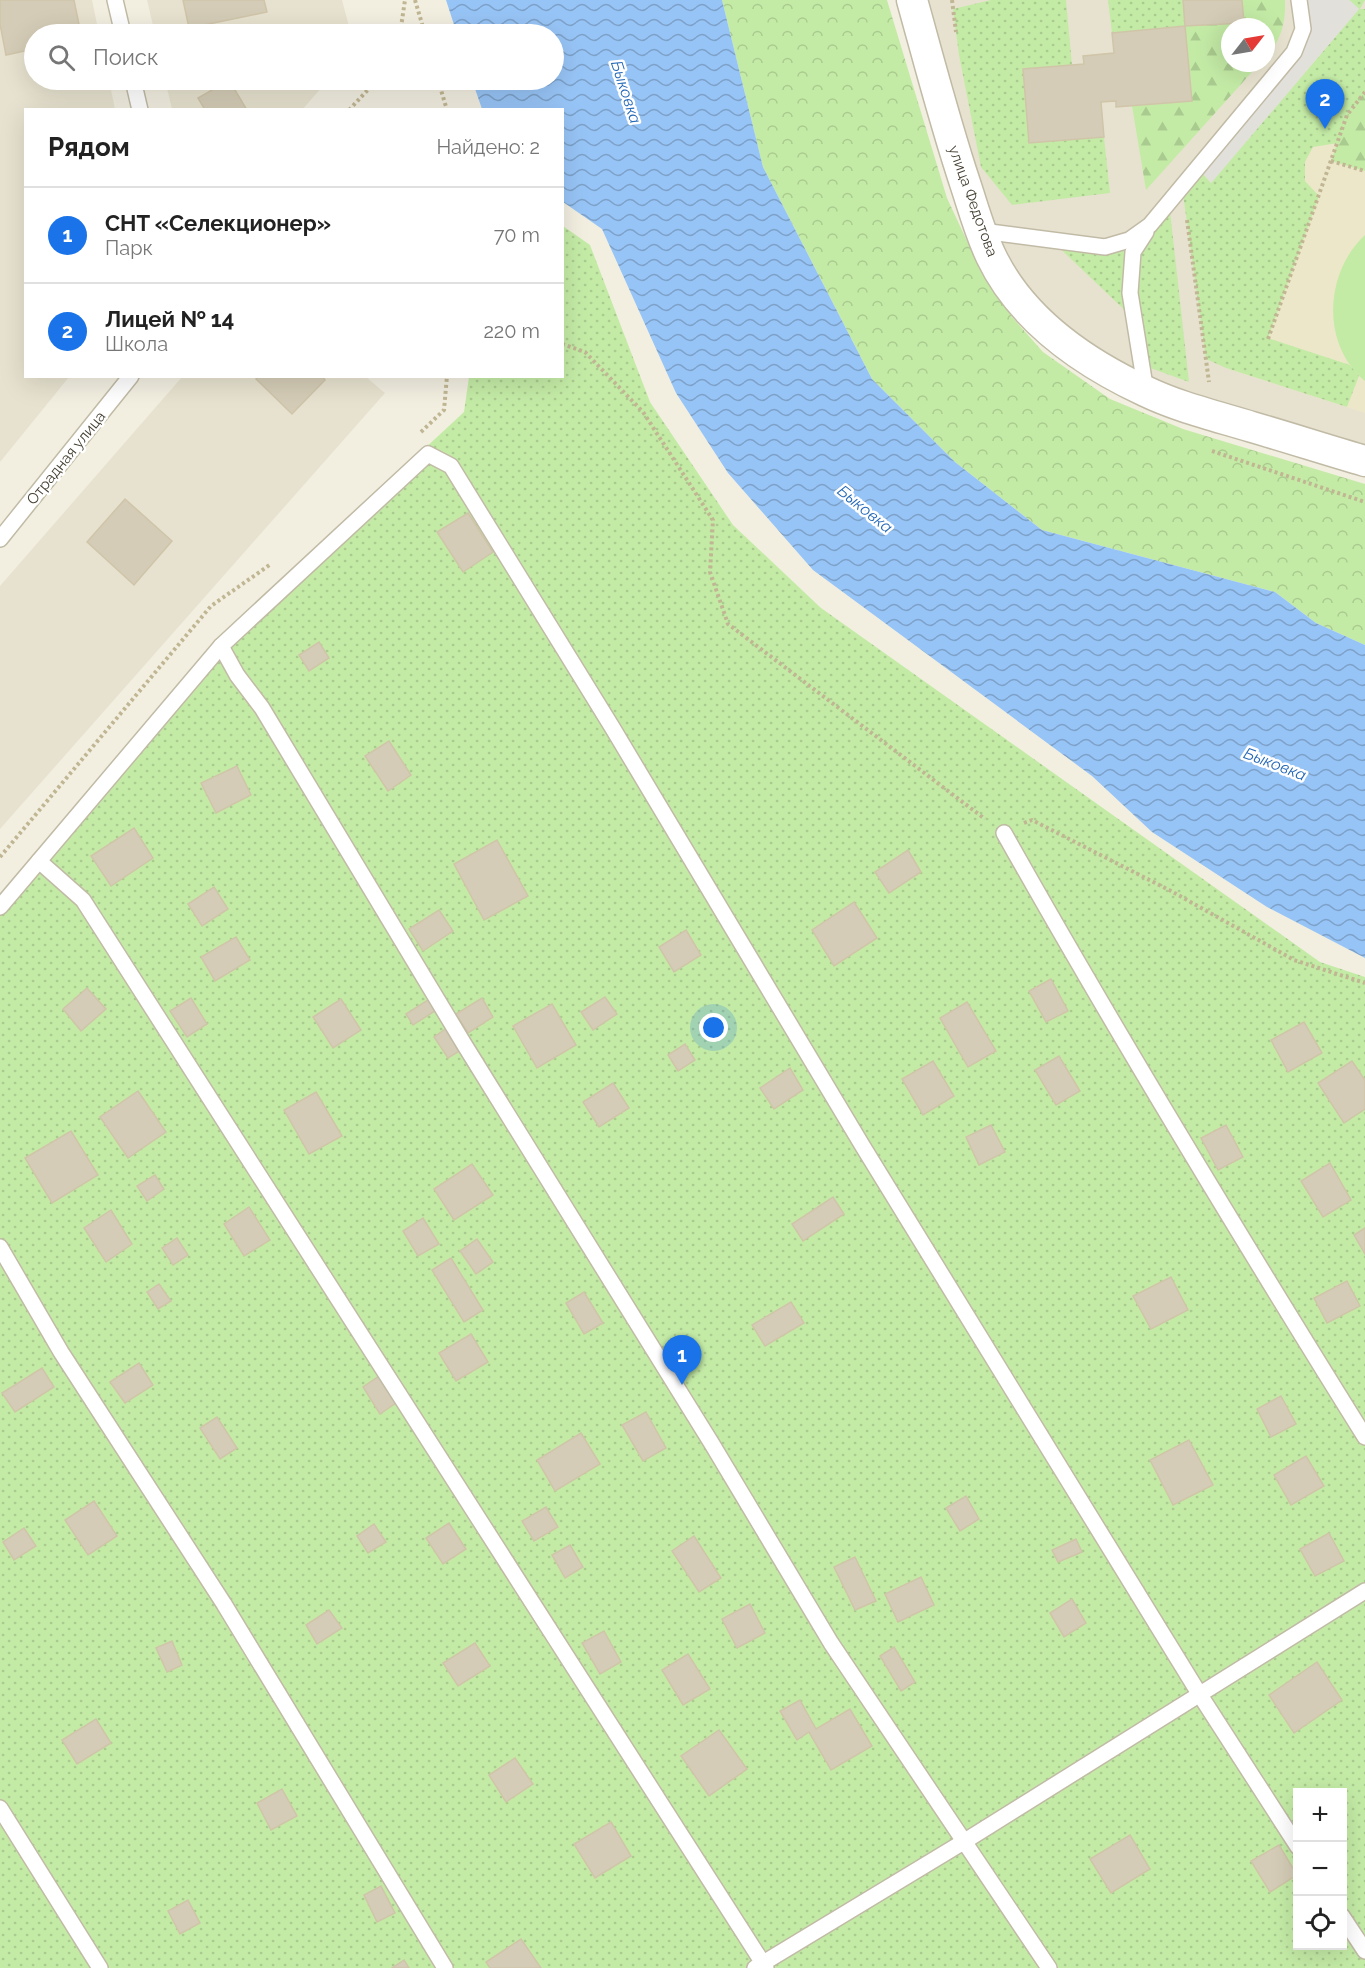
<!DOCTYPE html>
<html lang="ru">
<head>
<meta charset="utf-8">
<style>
  :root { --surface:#fff; --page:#f6f6f6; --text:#222; --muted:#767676; --line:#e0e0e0; --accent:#1a73e8 }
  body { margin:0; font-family:Raleway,sans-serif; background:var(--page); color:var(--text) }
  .controls { position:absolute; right:18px; bottom:18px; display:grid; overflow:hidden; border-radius:0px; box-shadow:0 6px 24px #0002 }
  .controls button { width:54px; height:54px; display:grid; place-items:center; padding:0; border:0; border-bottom:2px solid var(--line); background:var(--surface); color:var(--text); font:30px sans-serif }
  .compass { position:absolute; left:1221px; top:18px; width:54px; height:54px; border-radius:50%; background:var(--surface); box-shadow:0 6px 24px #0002; rotate:59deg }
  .you { position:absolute; left:714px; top:1028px; width:21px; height:21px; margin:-15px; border:4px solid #fff; border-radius:50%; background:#1a73e8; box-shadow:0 0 0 9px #1a73e833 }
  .badge { display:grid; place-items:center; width:39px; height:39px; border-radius:50%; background:var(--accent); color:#fff; font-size:20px; font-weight:700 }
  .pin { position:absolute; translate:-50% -50px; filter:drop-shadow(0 2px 3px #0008) }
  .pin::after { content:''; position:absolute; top:32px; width:21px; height:18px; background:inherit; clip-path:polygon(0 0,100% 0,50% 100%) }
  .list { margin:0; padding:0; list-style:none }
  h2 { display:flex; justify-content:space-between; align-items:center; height:78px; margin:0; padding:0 24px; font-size:26px }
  h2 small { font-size:20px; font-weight:400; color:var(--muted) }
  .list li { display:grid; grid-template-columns:39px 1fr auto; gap:18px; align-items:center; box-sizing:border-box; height:96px; padding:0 24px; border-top:2px solid var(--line) }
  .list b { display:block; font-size:22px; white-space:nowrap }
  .list p { margin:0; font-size:20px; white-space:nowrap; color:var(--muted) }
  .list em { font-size:20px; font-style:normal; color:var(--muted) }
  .icon { flex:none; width:33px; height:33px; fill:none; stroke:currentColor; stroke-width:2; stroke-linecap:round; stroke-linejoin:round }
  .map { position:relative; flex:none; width:1365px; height:1968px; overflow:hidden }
  .search { position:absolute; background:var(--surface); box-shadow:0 6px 24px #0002; left:24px; top:24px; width:540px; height:66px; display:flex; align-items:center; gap:15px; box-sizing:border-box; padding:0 21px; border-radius:33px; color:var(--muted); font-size:22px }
  .panel { position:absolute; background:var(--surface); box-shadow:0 6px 24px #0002; left:24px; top:108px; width:540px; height:270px; border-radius:0px }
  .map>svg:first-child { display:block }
</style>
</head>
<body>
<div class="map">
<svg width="1365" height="1968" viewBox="0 0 1365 1968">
  <defs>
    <pattern id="grass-dots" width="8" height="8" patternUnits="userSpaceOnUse" patternTransform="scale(1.5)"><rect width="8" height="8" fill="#c4eba6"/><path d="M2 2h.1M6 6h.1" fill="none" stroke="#aacb8f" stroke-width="1.8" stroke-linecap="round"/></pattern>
    <pattern id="forest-firs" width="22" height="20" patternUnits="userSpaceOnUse" patternTransform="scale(1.5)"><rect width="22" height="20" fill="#c4eba6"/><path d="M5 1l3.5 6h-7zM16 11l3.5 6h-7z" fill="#aacb8f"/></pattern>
    <pattern id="park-crowns" width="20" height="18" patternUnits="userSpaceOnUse" patternTransform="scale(1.5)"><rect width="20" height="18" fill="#c4eba6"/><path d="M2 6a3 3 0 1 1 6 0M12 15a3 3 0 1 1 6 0" fill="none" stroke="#aacb8f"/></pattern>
    <pattern id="water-waves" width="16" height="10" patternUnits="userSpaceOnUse" patternTransform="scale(1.5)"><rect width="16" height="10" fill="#97c4f6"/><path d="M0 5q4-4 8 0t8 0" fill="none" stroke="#7da1c8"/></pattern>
  </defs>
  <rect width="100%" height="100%" fill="#f2efe1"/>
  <g fill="#e7e2cf" fill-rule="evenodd">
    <polygon points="0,0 92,0 99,34 34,34 34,80 109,80 115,109 26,110 26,376 69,377 0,462"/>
    <polygon points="147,0 342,0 351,34 155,34"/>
    <path d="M924,0H1365V453L1152,386L1069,334L1023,281L990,229ZM1230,27H1266V63H1230Z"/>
    <polygon points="165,80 328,80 302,110 172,109"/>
    <polygon points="182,377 366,377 385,393 0,829 0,586"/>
  </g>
  <polygon fill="#ede7ca" points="1365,35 1365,413 1226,368 1207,224"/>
  <g fill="url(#grass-dots)" fill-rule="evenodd">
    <polygon points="991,0 1066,0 1072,65 1023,70 1029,143 1104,137 1110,193 1012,205 981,167 959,55 953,9"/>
    <polygon points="1108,0 1183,0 1185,26 1112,33"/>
    <polygon points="1349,0 1365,0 1360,9 1365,9 1365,92 1347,115 1338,143 1313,147 1305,162 1305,181 1319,196 1268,338 1350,365 1359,376 1347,407 1226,368 1206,359 1182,187 1198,168 1211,183 1359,9"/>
    <polygon points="1169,202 1189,382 1142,365 1134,319 1050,239 1129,240"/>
    <path d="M563,226L590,245L650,402L733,525L821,608L1320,962L1365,977V1968H0V899L229,630L464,412L469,377L562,376ZM1298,1792H1342V1946H1298Z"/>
  </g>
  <g fill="url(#forest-firs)">
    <path d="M1242,0H1285C1286,23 1281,40 1266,57V27H1230V63H1260L1146,190L1132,106L1192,101L1185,26L1243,23Z"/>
    <polygon points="1365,92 1365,171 1331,161 1347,115"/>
  </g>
  <polygon fill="url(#park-crowns)" points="722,0 887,0 947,198 981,271 1012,317 1043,352 1110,399 1183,429 1365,484 1365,645 1316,623 1275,592 1042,530 955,462 872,379 763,167"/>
  <path fill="#c4eba6" d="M1365,235V381C1321,345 1324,273 1365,235Z"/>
  <polygon fill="#e2e0db" points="1299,0 1349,0 1359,9 1211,183 1198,168 1294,52"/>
  <polygon fill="url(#water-waves)" points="446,0 722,0 763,167 872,379 955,462 1042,530 1275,592 1316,623 1365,645 1365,958 1267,907 1152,832 1092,776 813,570 728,473 676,393 602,229 563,202 562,110 482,109 472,80 554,80 554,34 457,34"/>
  <g fill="#d4ccb6" stroke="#d0c5a9" stroke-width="1.5">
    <polygon points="0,0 74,0 81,34 34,34 34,49 6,55 0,24"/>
    <polygon points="183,0 264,0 267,12 189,28"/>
    <polygon points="1183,0 1242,0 1244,23 1185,26"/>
    <polygon points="1185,26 1192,101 1116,107 1116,101 1101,102 1104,137 1029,143 1023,69 1084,64 1083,56 1114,53 1112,33"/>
    <polygon points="229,80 247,110 205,110 198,98"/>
    <polygon points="259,376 322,376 325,380 292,414 256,379"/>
    <polygon points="125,499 172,541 134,585 87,542"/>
    <polygon points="468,513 493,552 463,572 437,532"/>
    <polygon points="319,642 329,658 309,671 299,655"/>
    <polygon points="389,741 411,775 388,791 365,756"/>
    <polygon points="237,766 251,795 216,813 201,783"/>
    <polygon points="134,828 153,858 111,886 91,856"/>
    <polygon points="497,840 528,896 484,920 454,864"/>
    <polygon points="908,850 921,872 889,893 875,872"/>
    <polygon points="214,887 228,909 202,926 188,904"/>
    <polygon points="854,902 877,938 834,966 812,930"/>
    <polygon points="439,910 453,931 423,951 409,929"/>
    <polygon points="686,930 701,955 674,972 659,947"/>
    <polygon points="236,937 250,960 215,981 201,957"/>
    <polygon points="1051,979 1068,1011 1046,1022 1029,991"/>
    <polygon points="87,988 106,1009 81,1031 63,1009"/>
    <polygon points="605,997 617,1014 593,1030 581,1012"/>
    <polygon points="191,998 207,1024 187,1037 170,1011"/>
    <polygon points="431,998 438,1009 413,1025 406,1014"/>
    <polygon points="482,998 493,1017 468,1033 456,1014"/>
    <polygon points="341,999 361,1030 333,1048 313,1017"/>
    <polygon points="967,1002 996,1051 968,1067 940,1018"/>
    <polygon points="552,1004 576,1045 537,1068 513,1026"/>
    <polygon points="1304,1022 1322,1053 1288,1072 1271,1040"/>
    <polygon points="447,1028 461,1050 448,1058 434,1037"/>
    <polygon points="685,1044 695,1060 678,1071 668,1055"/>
    <polygon points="1059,1056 1080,1091 1056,1105 1035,1070"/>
    <polygon points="933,1061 954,1096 923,1115 902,1079"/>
    <polygon points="1352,1061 1365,1080 1365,1109 1344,1123 1318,1083"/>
    <polygon points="790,1068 803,1090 774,1109 760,1088"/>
    <polygon points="613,1083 629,1108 599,1127 583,1102"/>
    <polygon points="138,1091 166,1132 128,1158 100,1117"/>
    <polygon points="316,1092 342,1136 309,1154 284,1110"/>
    <polygon points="991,1125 1005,1152 979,1165 966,1137"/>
    <polygon points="1226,1125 1243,1157 1218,1170 1201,1138"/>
    <polygon points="71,1131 98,1175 52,1203 25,1158"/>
    <polygon points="1330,1163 1351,1200 1323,1217 1301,1181"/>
    <polygon points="472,1164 493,1195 454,1220 434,1189"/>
    <polygon points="155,1175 164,1189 147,1201 137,1186"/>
    <polygon points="833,1197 844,1214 803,1241 792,1224"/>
    <polygon points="249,1207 270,1240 244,1256 224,1224"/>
    <polygon points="111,1210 132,1244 106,1262 84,1228"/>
    <polygon points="423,1218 439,1244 418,1256 403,1231"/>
    <polygon points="1365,1228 1365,1254 1354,1235"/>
    <polygon points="177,1238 188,1255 173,1265 162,1248"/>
    <polygon points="477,1239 493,1262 476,1274 460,1251"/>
    <polygon points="451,1258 483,1310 464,1322 432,1270"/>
    <polygon points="1171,1277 1188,1310 1151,1329 1133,1296"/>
    <polygon points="1347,1281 1360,1306 1327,1323 1314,1298"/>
    <polygon points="159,1284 171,1301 158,1309 147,1292"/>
    <polygon points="584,1292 603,1323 584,1334 566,1303"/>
    <polygon points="791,1302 804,1323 765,1346 752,1325"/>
    <polygon points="471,1334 488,1362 456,1381 439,1353"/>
    <polygon points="139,1363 153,1385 125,1403 110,1382"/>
    <polygon points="42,1368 54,1387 15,1412 2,1393"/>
    <polygon points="379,1376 396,1403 380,1414 363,1387"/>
    <polygon points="1281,1396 1296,1424 1271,1437 1257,1409"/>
    <polygon points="646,1412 666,1448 643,1461 622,1425"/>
    <polygon points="217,1417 237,1448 220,1459 200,1428"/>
    <polygon points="581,1433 600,1464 555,1491 537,1460"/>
    <polygon points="1189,1440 1213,1485 1173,1505 1150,1460"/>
    <polygon points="1306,1456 1324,1486 1291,1505 1274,1475"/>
    <polygon points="966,1496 979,1519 960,1531 946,1508"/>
    <polygon points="94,1501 117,1536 88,1555 65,1520"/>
    <polygon points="546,1507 558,1527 534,1541 522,1521"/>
    <polygon points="449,1523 466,1549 443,1564 426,1538"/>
    <polygon points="374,1524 386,1542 368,1553 357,1536"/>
    <polygon points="24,1528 36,1546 14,1560 3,1542"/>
    <polygon points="1329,1533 1344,1561 1315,1576 1300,1549"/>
    <polygon points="694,1536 721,1578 699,1592 672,1551"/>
    <polygon points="1076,1539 1082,1552 1058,1562 1052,1550"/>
    <polygon points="570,1545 583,1567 565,1578 552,1555"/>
    <polygon points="855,1557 876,1601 855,1610 834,1567"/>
    <polygon points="921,1577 934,1605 898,1622 885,1594"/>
    <polygon points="1072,1599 1086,1623 1064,1637 1050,1613"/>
    <polygon points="750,1604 765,1633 737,1648 722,1619"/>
    <polygon points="329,1610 342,1628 317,1644 306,1625"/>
    <polygon points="604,1631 621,1662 600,1674 582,1643"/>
    <polygon points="172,1641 182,1665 167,1672 156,1648"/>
    <polygon points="475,1643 490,1666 458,1686 443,1663"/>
    <polygon points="894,1647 915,1682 901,1691 880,1656"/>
    <polygon points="688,1654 710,1689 683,1705 662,1670"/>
    <polygon points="1317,1662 1342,1700 1294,1733 1269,1695"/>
    <polygon points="800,1700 816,1729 850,1709 872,1746 831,1770 809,1732 797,1740 780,1711"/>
    <polygon points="96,1719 111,1743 77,1764 62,1740"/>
    <polygon points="719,1730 747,1769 709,1796 681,1756"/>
    <polygon points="515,1758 533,1784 506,1802 489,1775"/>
    <polygon points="282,1789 297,1816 271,1830 257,1803"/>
    <polygon points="611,1822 631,1856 595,1878 574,1844"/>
    <polygon points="1130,1835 1150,1869 1111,1893 1090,1859"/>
    <polygon points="1279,1845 1297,1875 1270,1892 1251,1861"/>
    <polygon points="381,1886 395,1913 377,1922 364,1895"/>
    <polygon points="188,1900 200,1923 180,1934 168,1911"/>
    <polygon points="521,1939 541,1968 490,1968 486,1962"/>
    <polygon points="404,1960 409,1968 392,1968"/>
  </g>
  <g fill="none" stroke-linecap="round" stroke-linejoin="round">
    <g stroke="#c1bba6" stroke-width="18">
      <g id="service">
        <polyline points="115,0 123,34"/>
        <polyline points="133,80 140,110"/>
        <polyline points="982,231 1105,247 1129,240 1150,225 1294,52 1303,29 1299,0"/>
        <polyline points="1146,232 1133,252 1130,293 1146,392"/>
        <polyline points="0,539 131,376"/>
        <polyline points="221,646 237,675 262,708 464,1044 712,1444 831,1643 1049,1968"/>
        <path d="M1004,833C1119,1038 1241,1238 1365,1437"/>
        <polyline points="39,861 83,900 766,1968"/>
        <polyline points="0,907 221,646 428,454 451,466 612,727 862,1145 1200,1695 1298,1847"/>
        <polyline points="0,1247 61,1352 224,1604 445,1968"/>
        <polyline points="0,1808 100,1968"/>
        <polyline points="1342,1916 1365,1951"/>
        <polyline points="755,1968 965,1841 1365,1591"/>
      </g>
    </g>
    <g stroke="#c1bba6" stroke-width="33">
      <path id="minor" d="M912,0C929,61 945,123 965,183C973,207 980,233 991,256C1021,319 1083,362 1145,391C1178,407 1216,416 1252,427C1290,438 1327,450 1365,461"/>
    </g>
    <g stroke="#c1b693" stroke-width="4" stroke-dasharray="3 3" stroke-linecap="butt">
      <polyline points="415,0 425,34"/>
      <polyline points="952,0 956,32"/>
      <polyline points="400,34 405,0"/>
      <polyline points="438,80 447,110"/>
      <polyline points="349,110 377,80"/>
      <polyline points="1331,161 1365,171"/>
      <polyline points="1187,220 1209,382"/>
      <polyline points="1268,339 1347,115 1365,92"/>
      <polyline points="562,344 585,352 643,412 713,520 710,572 728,624 985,819"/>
      <polyline points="421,432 444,410 447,376"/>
      <polyline points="1212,451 1365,502"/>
      <polyline points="1024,823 1032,820 1171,891 1294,960 1365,983"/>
      <polyline points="0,857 211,606 271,564"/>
    </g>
    <use href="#service" stroke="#fff" stroke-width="15"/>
    <use href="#minor" stroke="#fff" stroke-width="30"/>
  </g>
  <g text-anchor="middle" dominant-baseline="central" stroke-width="5" stroke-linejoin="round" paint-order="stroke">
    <g font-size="15" fill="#443f32" stroke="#fff">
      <text transform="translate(973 201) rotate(70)">улица Федотова</text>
      <text transform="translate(66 458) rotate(-51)">Отрадная улица</text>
    </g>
    <g font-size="16" font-style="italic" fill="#2368b8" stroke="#fff">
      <text transform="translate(626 92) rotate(72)">Быковка</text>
      <text transform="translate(865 509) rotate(39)">Быковка</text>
      <text transform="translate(1275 764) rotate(21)">Быковка</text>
    </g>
  </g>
</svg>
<div class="controls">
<button>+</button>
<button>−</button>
<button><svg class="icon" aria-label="locate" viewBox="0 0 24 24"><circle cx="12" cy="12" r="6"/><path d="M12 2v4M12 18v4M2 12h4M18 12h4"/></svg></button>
</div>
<svg class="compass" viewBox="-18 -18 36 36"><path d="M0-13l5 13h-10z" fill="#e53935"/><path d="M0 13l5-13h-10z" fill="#767676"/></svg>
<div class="you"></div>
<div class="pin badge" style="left:682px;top:1385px">1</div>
<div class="pin badge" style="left:1325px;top:129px">2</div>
<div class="search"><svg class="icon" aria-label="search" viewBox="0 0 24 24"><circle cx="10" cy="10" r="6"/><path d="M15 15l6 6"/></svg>Поиск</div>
<section class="panel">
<h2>Рядом<small>Найдено: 2</small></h2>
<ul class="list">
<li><span class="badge">1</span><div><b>СНТ «Селекционер»</b><p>Парк</p></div><em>70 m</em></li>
<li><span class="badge">2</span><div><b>Лицей № 14</b><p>Школа</p></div><em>220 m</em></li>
</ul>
</section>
</div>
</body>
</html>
